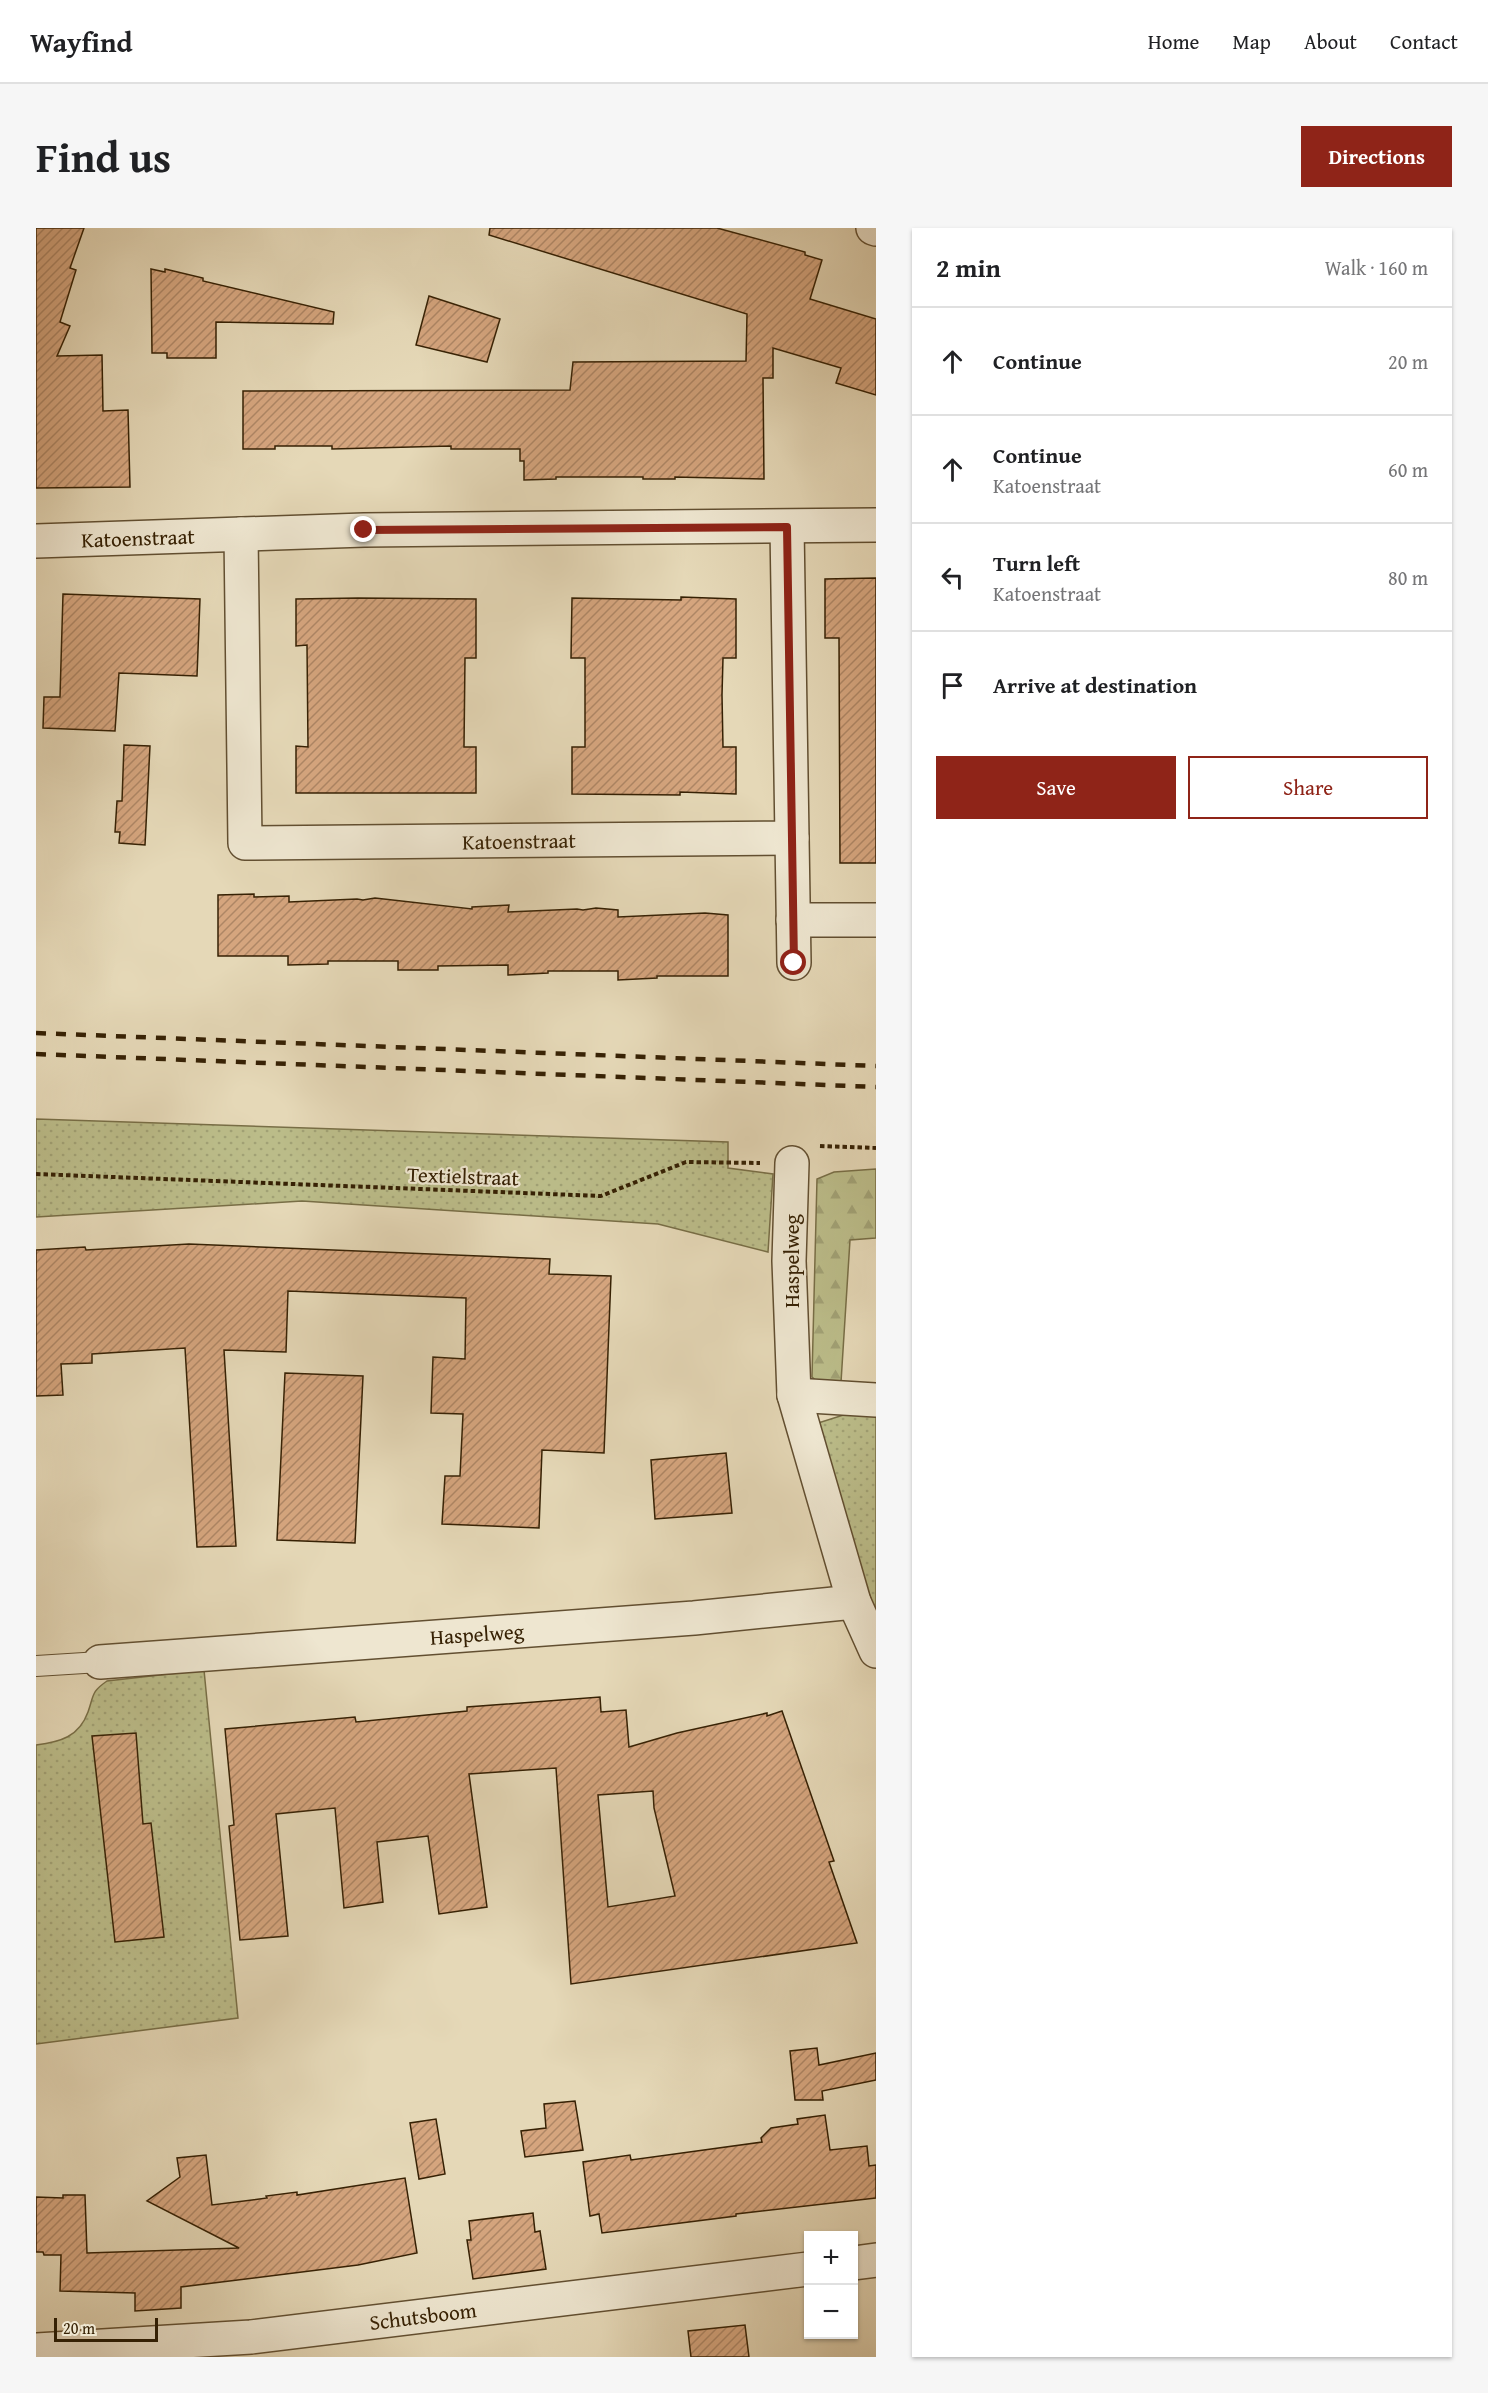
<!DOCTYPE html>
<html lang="en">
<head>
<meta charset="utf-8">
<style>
  :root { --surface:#fff; --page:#f6f6f6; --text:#202124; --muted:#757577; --line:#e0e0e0; --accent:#8f2418 }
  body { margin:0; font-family:"Gentium Book Plus",serif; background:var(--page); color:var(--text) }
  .controls { position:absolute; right:18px; bottom:18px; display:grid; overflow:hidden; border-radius:0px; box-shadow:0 2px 4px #0004 }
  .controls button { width:54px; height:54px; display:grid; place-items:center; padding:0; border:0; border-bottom:2px solid var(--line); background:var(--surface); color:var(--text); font:30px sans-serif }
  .scale { position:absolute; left:18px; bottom:15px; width:104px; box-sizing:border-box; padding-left:6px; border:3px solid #362104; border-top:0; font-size:16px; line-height:21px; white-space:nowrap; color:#362104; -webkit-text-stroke:4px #eee6d0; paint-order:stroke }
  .stop { position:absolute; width:18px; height:18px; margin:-14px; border:4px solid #8f2418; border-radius:50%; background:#fff }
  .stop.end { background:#8f2418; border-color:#fff; box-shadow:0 2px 6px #0008 }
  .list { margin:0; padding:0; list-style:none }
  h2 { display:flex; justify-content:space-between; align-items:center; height:78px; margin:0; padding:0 24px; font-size:26px }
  h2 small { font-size:20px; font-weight:400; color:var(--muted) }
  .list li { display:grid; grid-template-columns:39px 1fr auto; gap:18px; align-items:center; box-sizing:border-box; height:108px; padding:0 24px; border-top:2px solid var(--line) }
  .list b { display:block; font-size:22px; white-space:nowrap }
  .list p { margin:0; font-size:20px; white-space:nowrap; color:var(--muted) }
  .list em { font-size:20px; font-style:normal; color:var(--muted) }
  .actions { display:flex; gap:12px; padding:18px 24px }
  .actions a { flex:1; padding:14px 0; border:2px solid var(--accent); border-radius:0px; text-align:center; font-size:21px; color:var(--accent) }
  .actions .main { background:var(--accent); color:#fff }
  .icon { flex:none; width:33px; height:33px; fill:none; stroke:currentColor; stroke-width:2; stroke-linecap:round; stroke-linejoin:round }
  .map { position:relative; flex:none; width:840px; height:2129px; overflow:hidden; border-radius:0px }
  header { display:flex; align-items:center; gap:36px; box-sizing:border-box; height:84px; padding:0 30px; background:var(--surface); border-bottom:2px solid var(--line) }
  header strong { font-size:28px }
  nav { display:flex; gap:33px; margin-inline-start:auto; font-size:21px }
  .intro { display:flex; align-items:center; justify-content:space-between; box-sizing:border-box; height:144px; padding:0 36px }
  h1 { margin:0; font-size:42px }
  .button { padding:15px 27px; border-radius:0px; background:var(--accent); color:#fff; font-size:21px; font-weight:700 }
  main { display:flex; gap:36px; padding:0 36px }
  aside { flex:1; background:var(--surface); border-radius:0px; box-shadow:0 2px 4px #0004 }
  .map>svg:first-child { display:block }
</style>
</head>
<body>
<header>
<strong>Wayfind</strong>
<nav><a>Home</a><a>Map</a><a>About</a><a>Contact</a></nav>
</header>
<div class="intro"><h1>Find us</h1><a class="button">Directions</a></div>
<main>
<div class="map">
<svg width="840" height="2129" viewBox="0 0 840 2129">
  <defs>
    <pattern id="grass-dots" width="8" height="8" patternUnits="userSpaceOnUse" patternTransform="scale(1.5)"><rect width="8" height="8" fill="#bbbc89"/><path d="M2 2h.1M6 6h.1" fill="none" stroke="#a1a175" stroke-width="1.8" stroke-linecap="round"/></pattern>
    <pattern id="forest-firs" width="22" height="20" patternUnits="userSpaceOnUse" patternTransform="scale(1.5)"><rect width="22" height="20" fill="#bbbc89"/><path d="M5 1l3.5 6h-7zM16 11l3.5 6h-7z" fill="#a1a175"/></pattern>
    <pattern id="building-hatch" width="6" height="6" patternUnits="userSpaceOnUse" patternTransform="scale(1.5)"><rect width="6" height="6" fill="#d5a57e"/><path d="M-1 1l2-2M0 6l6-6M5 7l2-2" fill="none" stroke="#ae8665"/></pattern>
  </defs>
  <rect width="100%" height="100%" fill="#e5d8b7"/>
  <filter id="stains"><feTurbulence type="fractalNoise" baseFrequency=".00333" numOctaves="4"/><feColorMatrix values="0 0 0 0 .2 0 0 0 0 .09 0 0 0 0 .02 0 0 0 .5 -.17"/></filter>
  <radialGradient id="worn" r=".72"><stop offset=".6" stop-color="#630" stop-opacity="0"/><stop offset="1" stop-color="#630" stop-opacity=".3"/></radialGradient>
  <g fill="url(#grass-dots)" stroke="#786e46" stroke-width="1.5">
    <polygon points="0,891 692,914 692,940 737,946 732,1024 622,996 266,973 0,989"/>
    <polygon points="820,1183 840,1186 840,1393 779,1196"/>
    <path d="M168,1442L202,1790L0,1816V1517C24,1514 43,1509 52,1484C58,1467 55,1464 71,1453Z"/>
  </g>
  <polygon fill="url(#forest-firs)" stroke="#786e46" stroke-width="1.5" points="840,941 840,1010 814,1012 805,1154 784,1156 776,1149 781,951 798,944"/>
  <g fill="url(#building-hatch)" stroke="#362104" stroke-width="1.5" fill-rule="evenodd">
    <polygon points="0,0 48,0 34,40 40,42 24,94 34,98 21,128 66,127 67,183 92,182 94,259 0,260"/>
    <polygon points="454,0 681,0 769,24 769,27 786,32 774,71 840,91 840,167 800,155 805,140 737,120 737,150 727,150 728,251 639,249 639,251 607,251 607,249 520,249 520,251 488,252 488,233 484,233 484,221 415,221 415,218 296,221 296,218 239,218 239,221 207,221 207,163 534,162 537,134 710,133 711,86 453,7"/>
    <polygon points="115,41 129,44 129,41 167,50 167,53 298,84 297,96 180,94 180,130 131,130 131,125 116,125"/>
    <polygon points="393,68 464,91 451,134 380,117"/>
    <polygon points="840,350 840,635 804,635 803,410 789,410 789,351"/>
    <polygon points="27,366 164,371 161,448 83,445 79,503 7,500 8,469 24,469"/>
    <polygon points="645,369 700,371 700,430 687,430 686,467 687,519 700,519 700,566 644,564 644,567 536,566 536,519 549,519 549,430 535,430 536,370 645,372"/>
    <polygon points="322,370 440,371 440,430 429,430 428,519 440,519 440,565 260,565 260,518 272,519 271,417 260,418 260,371"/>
    <polygon points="88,517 114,518 109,617 83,615 84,604 79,604 81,573 86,573"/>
    <polygon points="218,666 218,669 253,668 253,674 321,671 327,672 339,670 436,681 436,679 473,677 472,684 541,681 547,682 560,680 582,682 582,689 669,685 692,687 692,748 621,748 621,750 582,752 582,743 512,743 512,745 472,747 472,737 402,738 402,742 362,742 362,733 292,733 292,736 252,737 252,728 182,728 182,667"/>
    <polygon points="153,1016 514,1031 513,1046 575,1048 568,1225 506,1222 503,1300 406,1296 409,1248 424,1248 427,1186 395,1185 397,1129 429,1131 430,1070 252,1063 250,1124 188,1122 200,1318 161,1319 149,1120 56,1126 56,1135 25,1136 27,1167 0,1168 0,1022 49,1019 50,1022"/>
    <polygon points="249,1145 327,1148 319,1315 241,1312"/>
    <polygon points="690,1225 696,1285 619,1291 615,1232"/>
    <path d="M564,1469L565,1484L590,1482L593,1519L641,1505L731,1485V1488L746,1483L798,1633L793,1634L821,1715L535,1756L520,1540L433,1546L451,1679L403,1686L392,1608L341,1614L347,1674L308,1680L299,1580L240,1586L252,1708L204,1712L193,1598L198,1597L189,1501L319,1489L320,1494L431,1483V1479ZM617,1563L618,1580L639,1668L572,1679L562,1567Z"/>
    <polygon points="100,1505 107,1596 115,1595 128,1709 79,1714 56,1508"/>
    <polygon points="781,1820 783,1837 840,1825 840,1852 786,1863 787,1872 759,1872 754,1823"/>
    <polygon points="539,1873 547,1922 489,1929 485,1903 510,1900 508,1876"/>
    <polygon points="789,1887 794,1922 831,1918 833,1938 840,1937 840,1970 700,1986 700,1988 566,2005 563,1986 554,1988 547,1934 594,1927 595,1932 726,1914 725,1910 735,1900 762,1896 761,1891"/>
    <polygon points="400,1891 409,1946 383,1951 374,1895"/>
    <polygon points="170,1927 176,1977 231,1970 230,1968 261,1964 261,1967 369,1950 381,2025 322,2037 145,2059 145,2080 99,2083 99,2065 24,2063 25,2027 8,2027 7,2024 0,2024 0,1969 27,1970 27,1967 49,1967 51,2025 203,2020 111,1973 144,1949 141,1930"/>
    <polygon points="497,1985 499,2004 504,2003 510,2041 437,2051 431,2012 435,2012 433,1993"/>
    <polygon points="709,2097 713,2129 655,2129 652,2103"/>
  </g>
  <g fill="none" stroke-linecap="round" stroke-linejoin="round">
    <g stroke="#624f31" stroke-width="22">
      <polyline id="lane" points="0,1438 64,1434"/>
    </g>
    <g stroke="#624f31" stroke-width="36">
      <g id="street">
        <polyline points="837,0 840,1"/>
        <polyline points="205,306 209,615 756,610 751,299"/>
        <polyline points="0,313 328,302 840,297"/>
        <polyline points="756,610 758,735"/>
        <polyline points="757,692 840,692"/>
        <polyline points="756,935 753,1033 758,1167 818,1374 840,1423"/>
        <polyline points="758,1167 840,1172"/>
        <polyline points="64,1434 658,1390 818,1374"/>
        <polyline points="818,2035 840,2032"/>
        <polyline points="0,2122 215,2109 772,2041"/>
      </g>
    </g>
    <g stroke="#362104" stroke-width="4" stroke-dasharray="4.5 3" stroke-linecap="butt">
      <polyline points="784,918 840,920"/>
      <polyline points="0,946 565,968 650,934 724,935"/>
    </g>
    <use href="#lane" stroke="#eee6d0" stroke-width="20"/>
    <use href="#street" stroke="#eee6d0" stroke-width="33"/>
    <g stroke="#362104" stroke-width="4.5" stroke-dasharray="10 10" stroke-linecap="butt">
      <polyline points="0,805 840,838"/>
      <polyline points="0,826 840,859"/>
    </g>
  </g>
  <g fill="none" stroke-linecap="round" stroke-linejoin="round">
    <polyline stroke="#8f2418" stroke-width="8" points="328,302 751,299 758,735"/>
  </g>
  <g text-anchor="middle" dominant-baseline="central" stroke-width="4.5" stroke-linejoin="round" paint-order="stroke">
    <g font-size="21" fill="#362104" stroke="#eee6d0">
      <text transform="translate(102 310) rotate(-2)">Katoenstraat</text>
      <text transform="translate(483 613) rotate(-1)">Katoenstraat</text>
      <text transform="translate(427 948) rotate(2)">Textielstraat</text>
      <text transform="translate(755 1033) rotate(-90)">Haspelweg</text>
      <text transform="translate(441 1406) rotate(-4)">Haspelweg</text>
      <text transform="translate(387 2088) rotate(-7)">Schutsboom</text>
    </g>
  </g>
  <rect width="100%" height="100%" filter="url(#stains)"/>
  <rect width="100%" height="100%" fill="url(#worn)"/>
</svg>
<div class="controls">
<button>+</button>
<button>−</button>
</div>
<div class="scale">20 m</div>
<div class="stop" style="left:758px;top:735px"></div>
<div class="stop end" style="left:328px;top:302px"></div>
</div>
<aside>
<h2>2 min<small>Walk · 160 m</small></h2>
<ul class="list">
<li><svg class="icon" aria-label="ahead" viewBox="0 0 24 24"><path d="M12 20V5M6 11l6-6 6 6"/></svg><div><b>Continue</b></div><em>20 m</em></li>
<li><svg class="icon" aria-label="ahead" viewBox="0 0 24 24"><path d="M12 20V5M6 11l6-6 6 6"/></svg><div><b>Continue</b><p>Katoenstraat</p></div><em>60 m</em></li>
<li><svg class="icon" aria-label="left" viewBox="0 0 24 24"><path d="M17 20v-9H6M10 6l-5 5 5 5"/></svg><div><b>Turn left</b><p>Katoenstraat</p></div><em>80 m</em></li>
<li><svg class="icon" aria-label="arrive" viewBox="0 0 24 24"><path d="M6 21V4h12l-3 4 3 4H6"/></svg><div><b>Arrive at destination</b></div></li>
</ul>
<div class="actions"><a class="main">Save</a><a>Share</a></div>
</aside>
</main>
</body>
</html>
